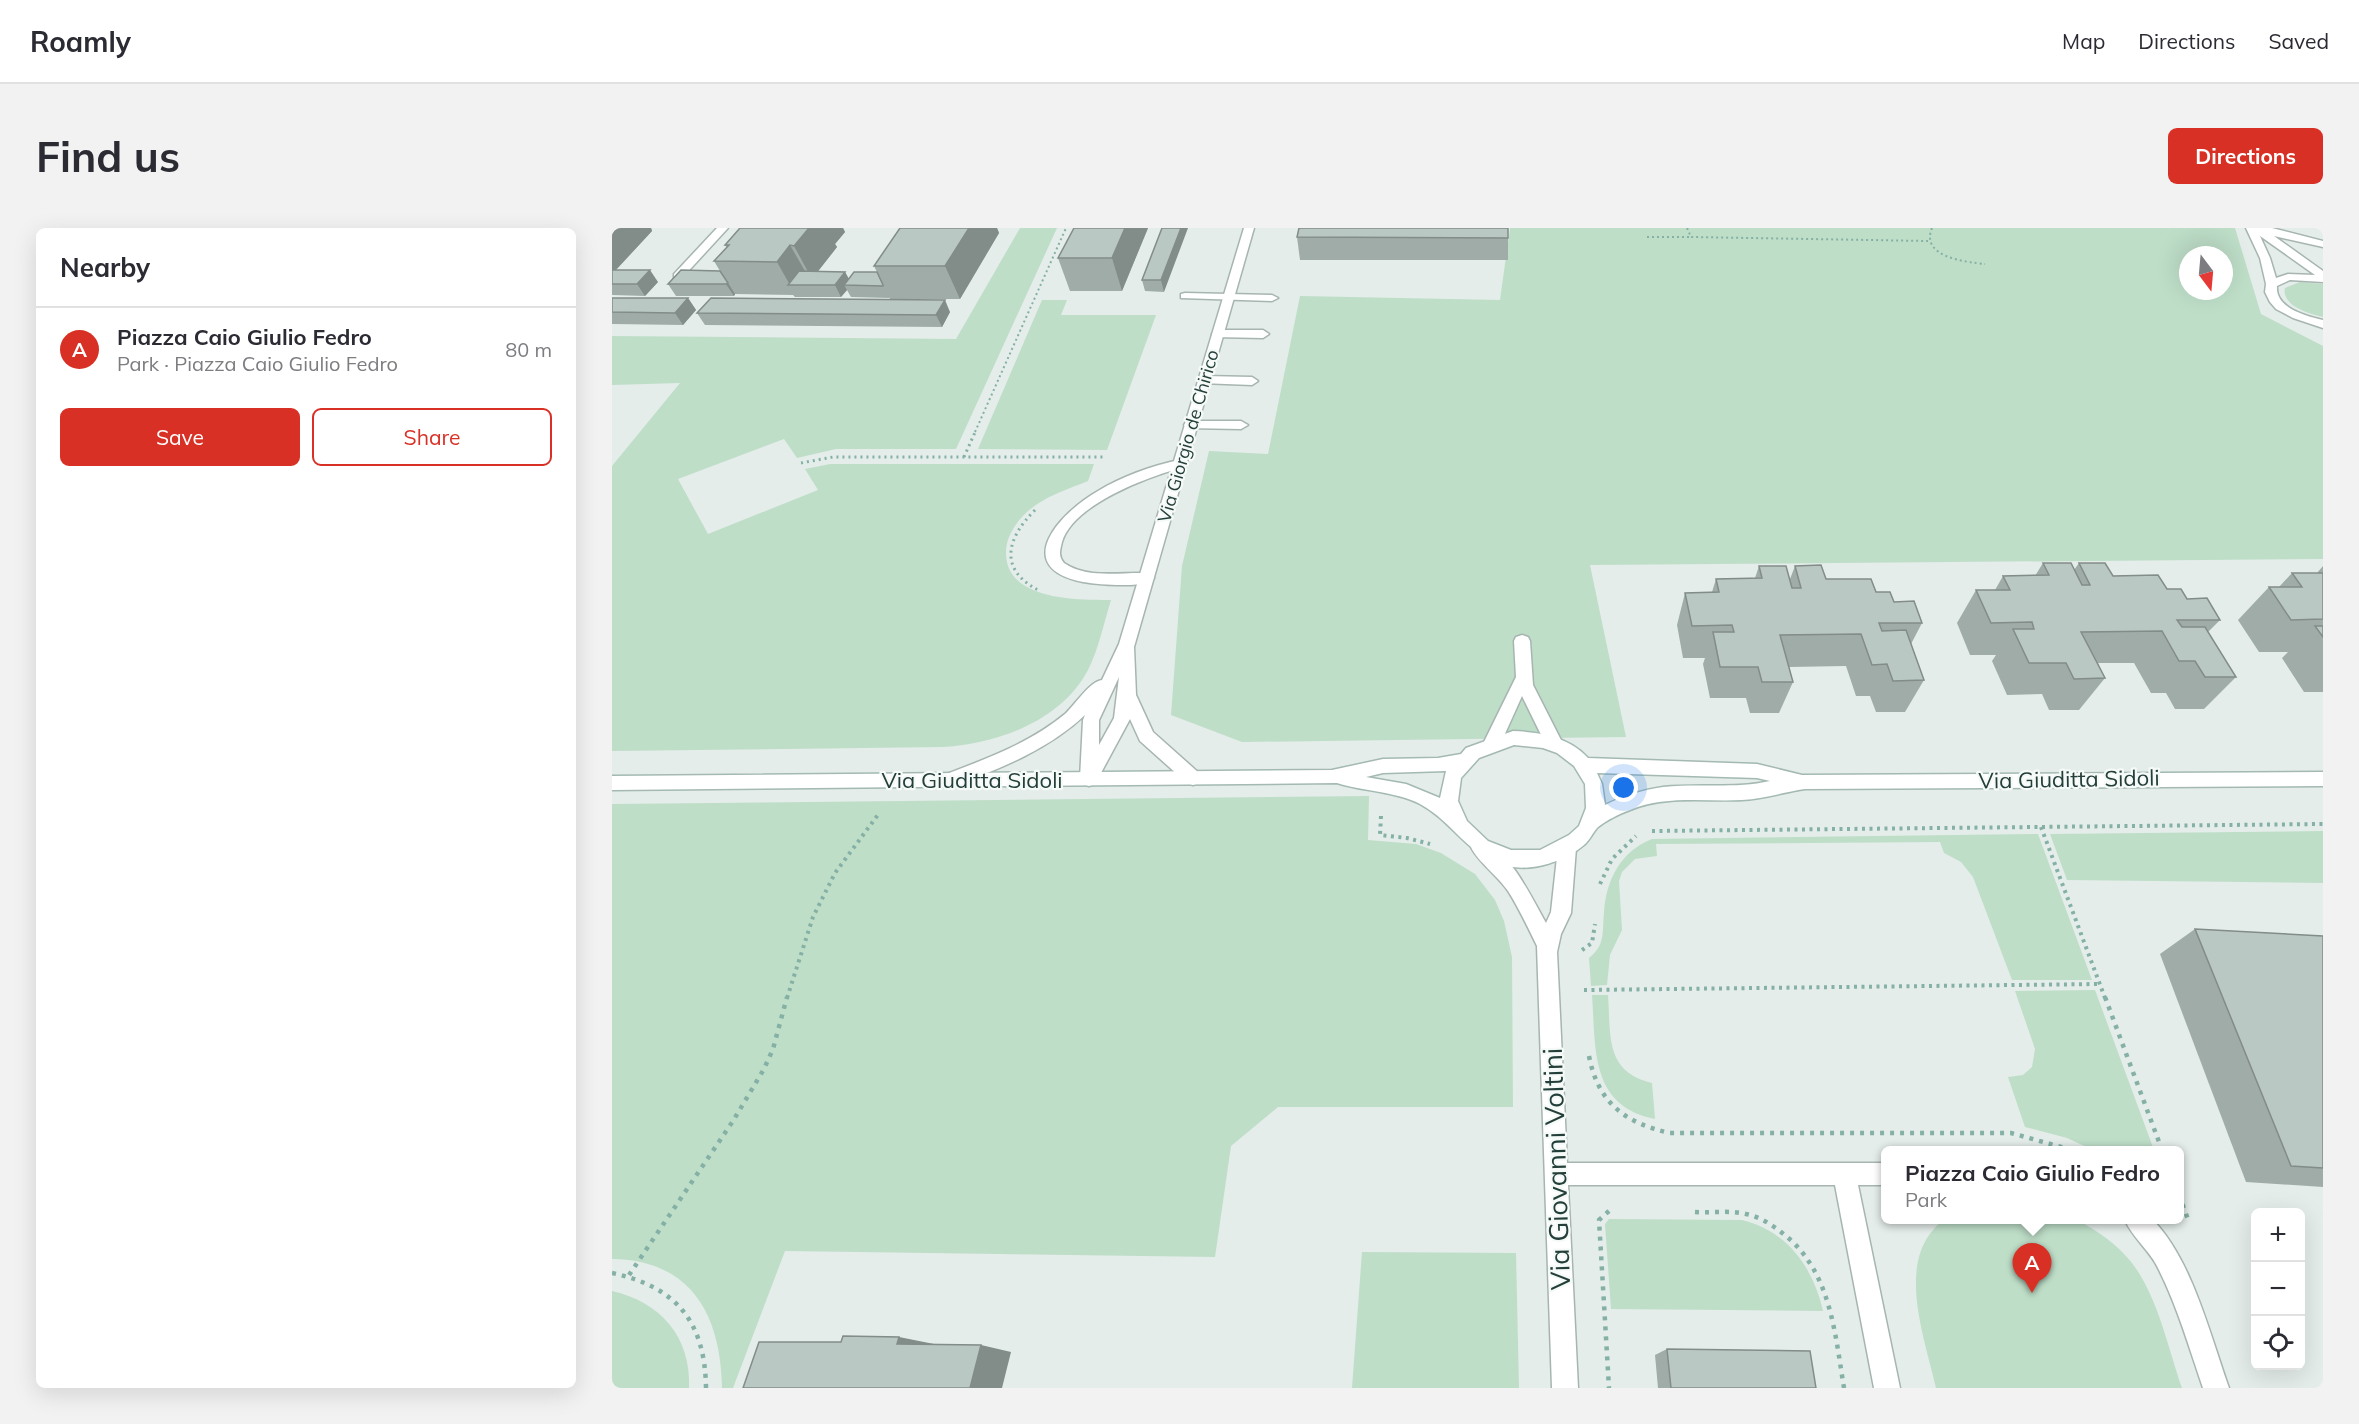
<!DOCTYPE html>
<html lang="en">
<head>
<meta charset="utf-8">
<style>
  :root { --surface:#fff; --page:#f2f2f3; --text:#2b2b33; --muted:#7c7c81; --line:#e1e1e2; --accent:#d93025 }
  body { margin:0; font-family:Mulish,sans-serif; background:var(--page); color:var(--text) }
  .controls { position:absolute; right:18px; bottom:18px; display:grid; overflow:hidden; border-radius:9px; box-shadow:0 6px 24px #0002 }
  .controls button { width:54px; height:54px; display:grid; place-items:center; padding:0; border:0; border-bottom:2px solid var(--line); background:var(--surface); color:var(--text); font:30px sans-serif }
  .compass { position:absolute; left:1567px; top:18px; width:54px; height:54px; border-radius:50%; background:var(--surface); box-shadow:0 6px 24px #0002; rotate:164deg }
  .you { position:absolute; left:1012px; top:560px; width:21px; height:21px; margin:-15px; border:4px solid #fff; border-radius:50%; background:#1a73e8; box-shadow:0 0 0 9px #1a73e833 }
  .badge { display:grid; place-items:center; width:39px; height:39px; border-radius:50%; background:var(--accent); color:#fff; font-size:20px; font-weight:700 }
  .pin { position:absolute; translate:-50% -50px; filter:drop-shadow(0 2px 3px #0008) }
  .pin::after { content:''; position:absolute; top:32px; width:21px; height:18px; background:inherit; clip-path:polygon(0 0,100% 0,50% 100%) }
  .popup { position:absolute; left:1269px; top:918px; width:303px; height:78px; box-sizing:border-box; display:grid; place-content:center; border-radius:9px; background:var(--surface); filter:drop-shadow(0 2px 4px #0005); font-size:20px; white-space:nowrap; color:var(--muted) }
  .popup b { font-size:22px; color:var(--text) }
  .popup::after { content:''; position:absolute; left:50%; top:100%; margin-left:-12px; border:12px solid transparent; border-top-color:var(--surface) }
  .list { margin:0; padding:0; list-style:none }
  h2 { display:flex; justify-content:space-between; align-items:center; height:78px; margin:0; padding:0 24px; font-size:26px }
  h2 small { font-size:20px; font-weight:400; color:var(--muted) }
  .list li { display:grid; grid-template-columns:39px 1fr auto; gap:18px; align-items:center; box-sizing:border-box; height:84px; padding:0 24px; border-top:2px solid var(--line) }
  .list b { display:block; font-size:22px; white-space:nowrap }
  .list p { margin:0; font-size:20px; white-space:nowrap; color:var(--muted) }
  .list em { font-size:20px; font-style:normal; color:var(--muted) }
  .actions { display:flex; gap:12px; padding:18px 24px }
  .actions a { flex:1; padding:14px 0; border:2px solid var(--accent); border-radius:9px; text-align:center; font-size:21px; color:var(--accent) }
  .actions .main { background:var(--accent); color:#fff }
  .icon { flex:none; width:33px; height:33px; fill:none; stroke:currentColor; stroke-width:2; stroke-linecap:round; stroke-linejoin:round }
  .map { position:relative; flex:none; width:1711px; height:1160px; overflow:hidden; border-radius:9px }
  header { display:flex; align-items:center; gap:36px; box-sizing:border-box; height:84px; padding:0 30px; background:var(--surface); border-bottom:2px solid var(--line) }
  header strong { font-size:28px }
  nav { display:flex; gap:33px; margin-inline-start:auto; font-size:21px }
  .intro { display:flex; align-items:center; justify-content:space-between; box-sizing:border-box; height:144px; padding:0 36px }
  h1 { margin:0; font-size:42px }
  .button { padding:15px 27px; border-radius:9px; background:var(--accent); color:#fff; font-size:21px; font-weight:700 }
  main { display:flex; gap:36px; padding:0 36px }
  aside { flex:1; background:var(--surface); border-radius:9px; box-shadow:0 6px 24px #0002 }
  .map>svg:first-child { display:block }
</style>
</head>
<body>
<header>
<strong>Roamly</strong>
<nav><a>Map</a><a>Directions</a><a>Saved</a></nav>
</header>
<div class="intro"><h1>Find us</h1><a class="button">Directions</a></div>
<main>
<aside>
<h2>Nearby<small></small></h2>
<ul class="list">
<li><span class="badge">A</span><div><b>Piazza Caio Giulio Fedro</b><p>Park · Piazza Caio Giulio Fedro</p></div><em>80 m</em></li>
</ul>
<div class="actions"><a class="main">Save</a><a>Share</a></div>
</aside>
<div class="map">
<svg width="1711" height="1160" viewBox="0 0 1711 1160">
  <rect width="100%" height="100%" fill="#e4edea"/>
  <g fill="#bedec8" fill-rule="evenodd">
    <path d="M408,0H445L344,221H224L185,230L172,211L66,251L96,306L206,262L193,241L218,236H482L476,253C456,261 431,269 415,284C404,294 394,309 394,324C393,373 466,372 499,372C492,394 487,420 476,442C449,493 387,515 332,519L0,523V238L68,155L0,157V108L344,111Z"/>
    <path d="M898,0H1623L1649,86L1711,118V331L978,337L1014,509L630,514L559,487L570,338L597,223L656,226L688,68L888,72ZM1576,27H1612V63H1576Z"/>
    <path d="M1688,54L1711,56V89C1698,86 1669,78 1673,60Z"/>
    <polygon points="430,72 455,72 449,87 544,87 495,222 366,221"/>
    <path d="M757,568L756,612L804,616L829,625L863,646L883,672L892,693L900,729L901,879H666L619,918L603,1029L173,1023L121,1160H110C109,1088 80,1032 0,1031V576Z"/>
    <polygon points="1711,603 1711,655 1455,652 1438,606"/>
    <path d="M1426,606L1480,752H1400L1361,649L1349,634L1332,625L1328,614L1044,616L1045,628L1023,631L1010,644L1007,653L1010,702L998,727L995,757L979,758L977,730C994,717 990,703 992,684C994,652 1009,623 1040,611Z"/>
    <polygon points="1483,762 1542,922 1481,922 1455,910 1413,899 1396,849 1411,847 1420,839 1423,821 1403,763"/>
    <path d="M980,767H996C999,806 992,844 1040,855L1043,891C977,878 984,819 980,767Z"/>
    <path d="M997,991L1130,992C1175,1003 1201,1039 1211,1083L999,1081L993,996Z"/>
    <path d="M1332,992H1465C1486,1003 1505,1016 1520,1035C1546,1069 1556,1120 1570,1160H1324C1313,1110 1281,1029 1332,992Z"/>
    <polygon points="750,1024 904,1025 907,1160 740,1160"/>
    <path d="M0,1063C48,1074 79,1108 77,1160H0Z"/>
  </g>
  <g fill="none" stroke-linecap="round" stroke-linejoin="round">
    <g stroke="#a7b5b1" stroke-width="3">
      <g id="lane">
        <polygon points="573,65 660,67 666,70 660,73 569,70 569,66"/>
        <polygon points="606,102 651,102 657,106 651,110 602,109 600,106"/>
        <polygon points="592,148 640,149 646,153 640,157 588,155 586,152"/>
        <polygon points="579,193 629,193 636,197 629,201 574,200 572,197 574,194"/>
        <path d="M567,232L574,236L572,239C538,248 461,276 450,314C448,322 446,328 452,335C475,351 508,344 534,345L539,346L542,350L539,354C522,359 489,357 471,354C397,339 449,284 486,263C511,248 539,238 567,232Z"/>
      </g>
    </g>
    <g stroke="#a7b5b1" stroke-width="3">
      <g id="street">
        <polygon points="105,0 116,0 70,50 62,50 62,46"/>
        <path d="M632,0H642L522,419L524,467L541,504L587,545L590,550L587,555L581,557L575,555L528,513L518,491L483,556L477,558L471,556L468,551L471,492L473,487C437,521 390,540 344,557L338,559L332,557L329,552L332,547C374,531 418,515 453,486C463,477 478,453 490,452L507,416ZM507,449L502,490L487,517V492Z"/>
        <path d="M1634,0H1660L1711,13V19L1662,8L1711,43V54L1678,52L1665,58C1663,80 1694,88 1711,92V100L1681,90L1664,81L1658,74L1653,64L1654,56L1648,30ZM1648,8L1703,47L1676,46L1664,50L1658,30Z"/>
        <polygon points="910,407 916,409 918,413 921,457 951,516 948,521 942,523 936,521 910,468 887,519 881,521 875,519 872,514 904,449 902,413 904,409"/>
        <path d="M868,611C898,622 919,669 934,695L939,684L946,620L948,614L955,612L962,614L964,620L959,685L949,706L945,724L955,935H1273V957H1246L1288,1160H1262L1223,957H956L966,1160H940L925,718C916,700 907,680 896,663C886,648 865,633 859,619L861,613Z"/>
        <path d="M1513,992H1541C1580,1032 1598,1107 1617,1160H1591C1577,1119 1565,1077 1545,1038C1536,1021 1520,1009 1513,992Z"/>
      </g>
    </g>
    <g stroke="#a3b9b2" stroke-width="3">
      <path id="secondary" d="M901,503C928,504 957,509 976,530L1145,536L1190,547L1711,544V558L1193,561C1172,564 1152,571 1130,572C1094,574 1053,567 1018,582C1007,586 995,592 986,599C981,604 978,612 972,617C954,633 920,644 896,638C853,627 843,595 808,576C786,564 750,563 725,555L0,562V548L720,542L771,531L826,530L849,526L854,520ZM902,517L931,520L945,525L962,538L973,556L974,580L967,598L957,607L928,622H899L876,613L855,593L846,573L849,550L867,530ZM834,543L828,570L794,556L754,549L771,545ZM985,545L1145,550L1158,553C1123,561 1087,555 1051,559C1030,562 1011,568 993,577L990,556Z"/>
    </g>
    <g stroke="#85b0a5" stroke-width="2" stroke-dasharray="2 3" stroke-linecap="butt">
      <polyline points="1075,0 1079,9 1316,13"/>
      <path d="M1320,0C1308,29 1353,34 1373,36"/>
      <polyline points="1035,9 1079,9"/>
      <polyline points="363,204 454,0"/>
    </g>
    <g stroke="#85b0a5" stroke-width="3" stroke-dasharray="2 4" stroke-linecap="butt">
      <polyline points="352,229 364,202"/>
      <polyline points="189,235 221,229 494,229"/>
      <path d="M423,282C394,311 386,342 428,363"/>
    </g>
    <g stroke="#85b0a5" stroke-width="4" stroke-dasharray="3 4.5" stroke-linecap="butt">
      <polyline points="769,588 768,607 795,610 818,616"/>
      <polyline points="1429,599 1493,770"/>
      <polyline points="1040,603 1711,596"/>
      <polyline points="988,656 1000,631 1024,608"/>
      <polyline points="970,722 980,715 983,696"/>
      <polyline points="972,762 1488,756"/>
      <polyline points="175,770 201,689 223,645 268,584"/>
    </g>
    <g stroke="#85b0a5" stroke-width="4.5" stroke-dasharray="4 6" stroke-linecap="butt">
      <polyline points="1493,769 1550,922"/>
      <path d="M977,828C986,875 1013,895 1058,905H1399L1460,922"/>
      <polyline points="1567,967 1577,994"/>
      <polyline points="997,983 987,992 997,1160"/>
      <path d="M1083,984C1100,985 1117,982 1134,986C1149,989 1162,998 1174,1008C1219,1045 1223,1106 1232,1160"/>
      <path d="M0,1045C65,1059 93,1094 94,1160"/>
      <polyline points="17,1047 121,893 152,841 161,821 175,769"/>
    </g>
    <use href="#lane" fill="#fff" fill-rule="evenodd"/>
    <use href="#street" fill="#fff" fill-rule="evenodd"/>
    <use href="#secondary" fill="#fff" fill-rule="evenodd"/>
  </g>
  <g fill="#a0aca8">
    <polygon points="0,0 39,0 40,3 4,42 46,54 33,68 0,67"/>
    <polygon points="128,0 231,0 233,4 223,16 225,19 206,43 233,44 237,51 265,44 262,38 288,0 385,0 387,5 348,71 278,71 277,69 277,70 239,69 235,62 229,69 183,69 181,67 123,66 122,68 64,68 56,56 108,43 102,33 115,20 113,17"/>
    <polygon points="462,0 536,0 510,63 458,63 446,30"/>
    <polygon points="550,0 552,64 533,63 530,52"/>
    <polygon points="896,0 896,32 688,32 685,9"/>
    <polygon points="0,70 76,70 84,82 71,97 0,96"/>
    <polygon points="338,84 330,99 93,97 85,85"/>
    <polygon points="1431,335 1462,342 1467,335 1501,348 1555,361 1575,371 1608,392 1596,404 1624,449 1592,481 1563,481 1554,465 1539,465 1522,435 1486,435 1493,450 1467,482 1437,482 1430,466 1395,467 1380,433 1384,427 1358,427 1345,395 1364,362 1383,362 1391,348 1423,348"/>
    <polygon points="1147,338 1178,351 1183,338 1214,351 1264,364 1282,374 1310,395 1299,416 1312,452 1293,484 1264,484 1258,468 1244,468 1234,438 1177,439 1181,454 1167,485 1138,485 1134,470 1098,470 1091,436 1093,430 1071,430 1065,397 1073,365 1100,364 1104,351 1143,350"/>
    <polygon points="1711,338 1711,464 1692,464 1670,430 1676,424 1647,424 1626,392 1657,359 1667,359 1680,345 1705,345"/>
    <polygon points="1583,701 1711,708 1711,959 1634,954 1548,726"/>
    <polygon points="1055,1121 1204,1160 1046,1160 1043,1127"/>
  </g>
  <g fill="#828c88">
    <polygon points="0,0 39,0 40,3 0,46"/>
    <polygon points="197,0 231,0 233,4 223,16 225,19 200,51 182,18"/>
    <polygon points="357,0 385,0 387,5 348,71 333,38"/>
    <polygon points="513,0 536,0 510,63 500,30"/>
    <polygon points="569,0 576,0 552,64 549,52"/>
    <polygon points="178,17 197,50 178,57 165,34"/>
    <polygon points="38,42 46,54 33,68 25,56"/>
    <polygon points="233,44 239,55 232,57 235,62 229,69 223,57"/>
    <polygon points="116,55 123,66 122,68 114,56"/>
    <polygon points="76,70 84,82 71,97 63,85"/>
    <polygon points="333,72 338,84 330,99 324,87"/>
    <polygon points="287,1109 322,1116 320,1122 285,1116"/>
    <polygon points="369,1117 399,1124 390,1160 358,1160"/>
  </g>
  <g fill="#bac8c3" stroke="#828c88" stroke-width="1.5">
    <polygon points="128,0 197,0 182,18 178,17 165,34 102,33 117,17 113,17"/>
    <polygon points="288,0 357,0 333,38 262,38"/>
    <polygon points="462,0 513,0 500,30 446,30"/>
    <polygon points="550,0 569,0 549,52 530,52"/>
    <polygon points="687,0 896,0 896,10 685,9"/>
    <polygon points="0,42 38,42 25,56 0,56"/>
    <polygon points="69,42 108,43 116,55 114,56 56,56"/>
    <polygon points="187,43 233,44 223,57 176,57"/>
    <polygon points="242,44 265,44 271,57 271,58 232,57"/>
    <polygon points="0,70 76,70 63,85 0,84"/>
    <polygon points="99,70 333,72 324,87 85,85"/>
    <polygon points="1431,335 1459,335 1470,357 1478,357 1467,335 1493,335 1501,348 1546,347 1555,361 1569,361 1575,371 1595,370 1608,392 1565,392 1570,399 1593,399 1624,449 1593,449 1583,433 1567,433 1550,403 1469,404 1493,450 1462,451 1454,435 1417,435 1401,401 1422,401 1420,394 1379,395 1364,362 1398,362 1391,348 1437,347"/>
    <polygon points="1209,337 1214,351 1259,351 1264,364 1278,364 1282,374 1302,373 1310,395 1267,395 1270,403 1294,402 1312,452 1281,453 1275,436 1260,437 1249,406 1168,407 1181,454 1150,454 1146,439 1108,439 1101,404 1122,404 1120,397 1080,398 1073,365 1107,364 1104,351 1150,350 1147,338 1174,338 1180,360 1189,360 1183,338"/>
    <polygon points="1680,345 1711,345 1711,391 1679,392 1657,359 1690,359"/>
    <polygon points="1703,398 1711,398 1711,409"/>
    <polygon points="1583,701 1711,708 1711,940 1679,938"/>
    <polygon points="231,1108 287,1109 285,1116 369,1117 358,1160 131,1160 147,1114 229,1114"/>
    <polygon points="1055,1121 1198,1123 1204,1160 1059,1160"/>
  </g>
  <g text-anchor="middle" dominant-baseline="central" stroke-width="4.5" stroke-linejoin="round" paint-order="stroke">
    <g font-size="18" fill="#243f39" stroke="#f5faf8">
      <text transform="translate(576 208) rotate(-74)">Via Giorgio de Chirico</text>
    </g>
    <g font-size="22" fill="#243f39" stroke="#f5faf8">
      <text transform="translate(1457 551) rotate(-1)">Via Giuditta Sidoli</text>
      <text x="360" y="552">Via Giuditta Sidoli</text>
    </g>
    <g font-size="27" fill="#243f39" stroke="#f5faf8">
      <text transform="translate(944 941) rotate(-92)">Via Giovanni Voltini</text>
    </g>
  </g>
</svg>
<div class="controls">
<button>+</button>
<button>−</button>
<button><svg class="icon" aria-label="locate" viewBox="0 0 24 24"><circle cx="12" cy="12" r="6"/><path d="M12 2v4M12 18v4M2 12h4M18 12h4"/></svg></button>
</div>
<svg class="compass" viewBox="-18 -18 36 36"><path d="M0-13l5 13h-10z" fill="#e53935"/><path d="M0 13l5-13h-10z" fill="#7c7c81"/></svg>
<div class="you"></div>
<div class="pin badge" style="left:1420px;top:1065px">A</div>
<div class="popup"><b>Piazza Caio Giulio Fedro</b>Park</div>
</div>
</main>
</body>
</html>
